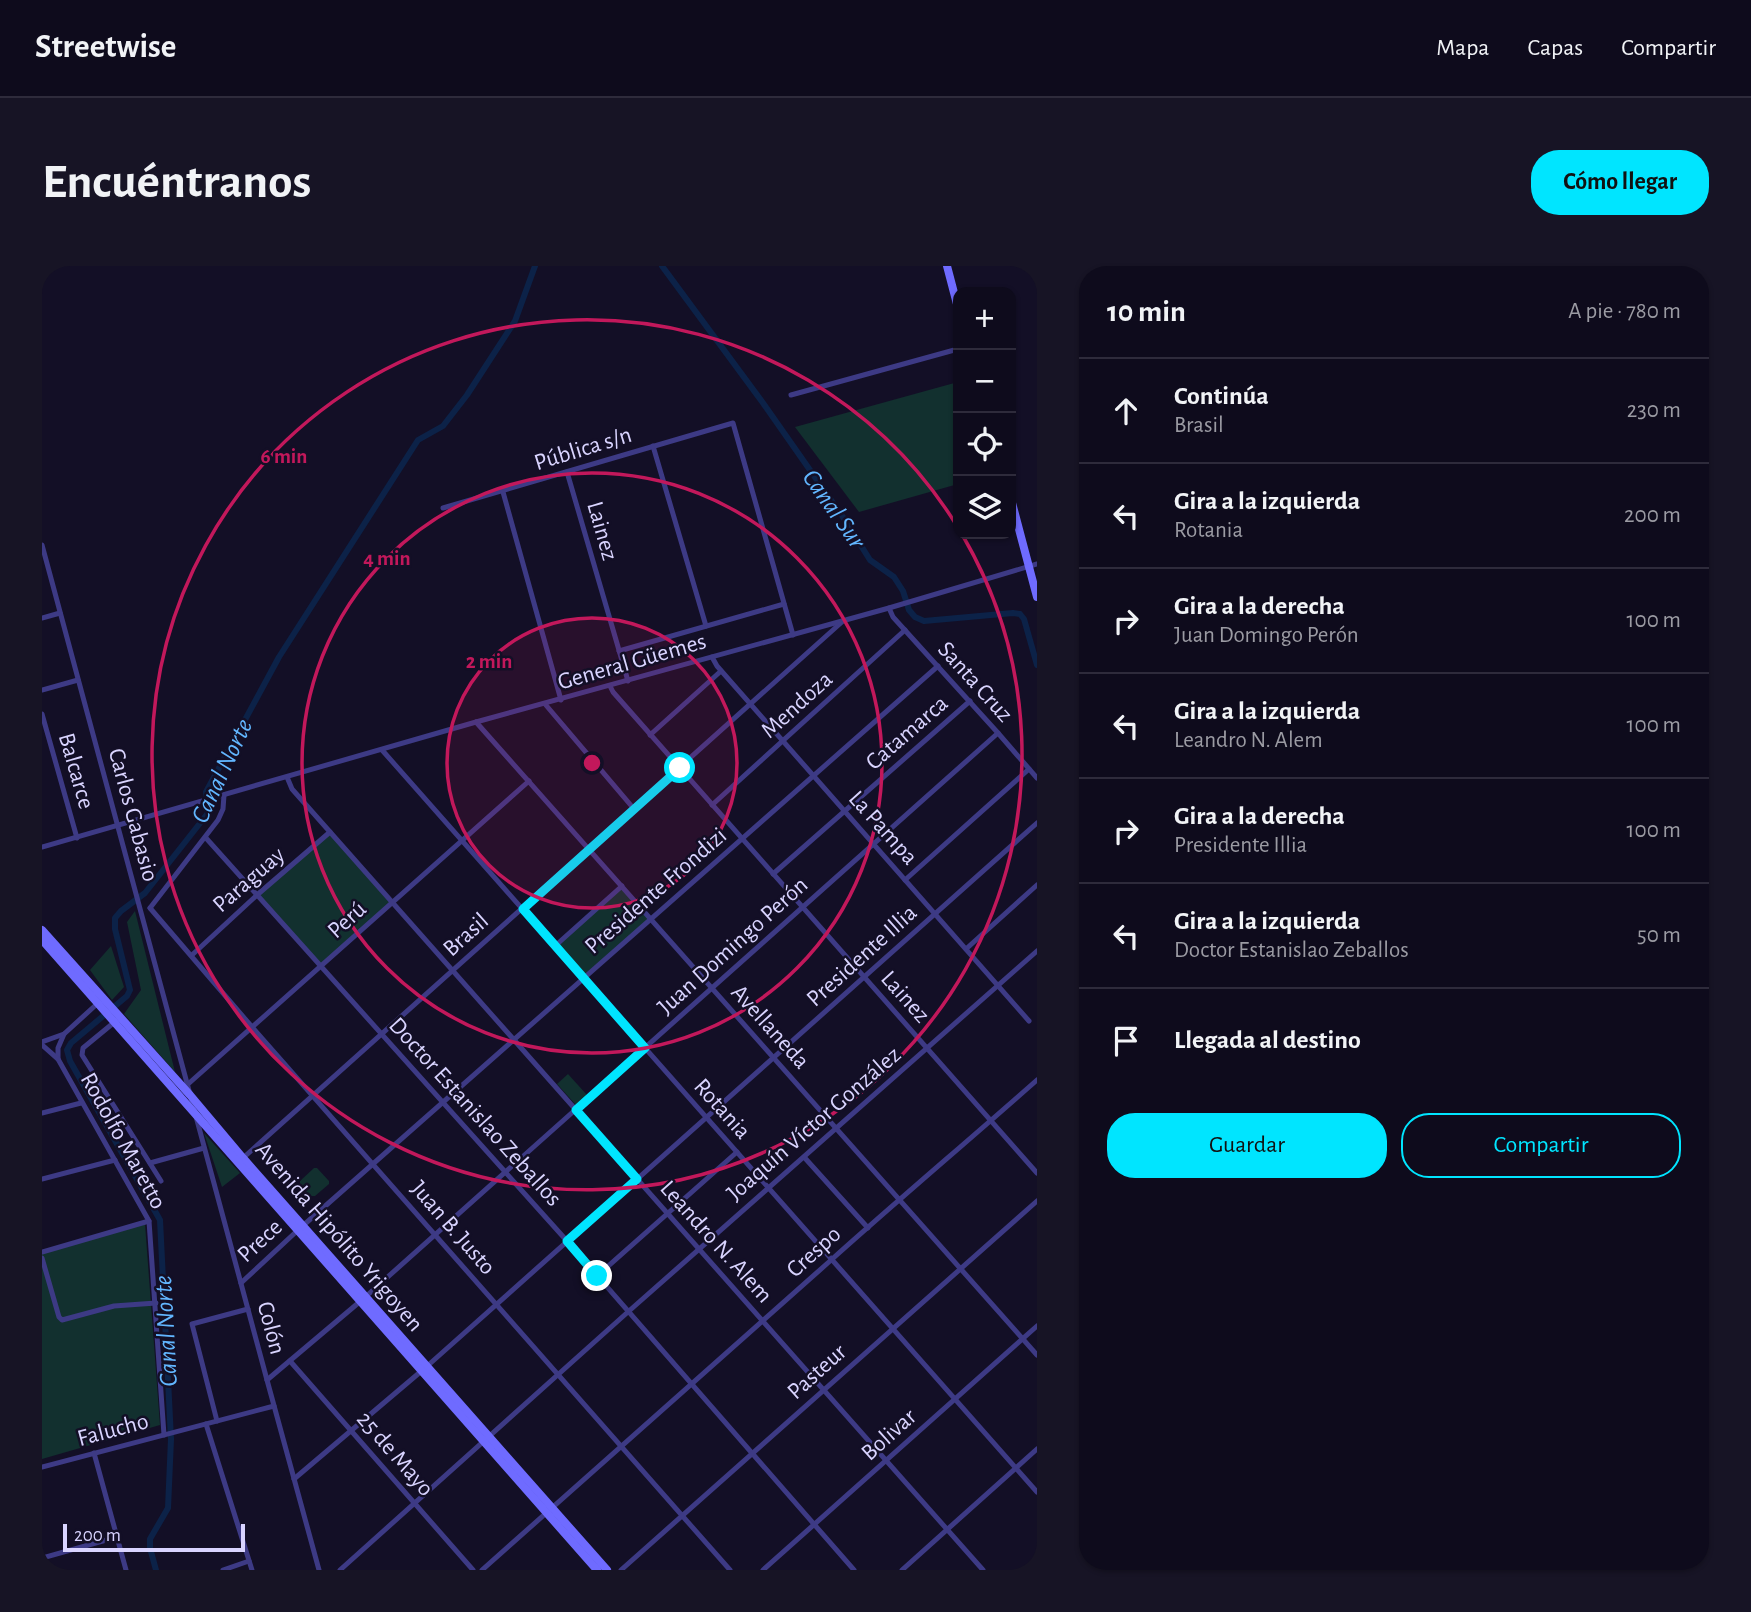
<!DOCTYPE html>
<html lang="es">
<head>
<meta charset="utf-8">
<style>
  :root { --surface:#0e0b1c; --page:#171425; --text:#f1f3f6; --muted:#9b9ba3; --line:#2e2b3b; --accent:#00e5ff }
  body { margin:0; font-family:"Alegreya Sans",sans-serif; background:var(--page); color:var(--text) }
  .controls { position:absolute; right:21px; top:21px; display:grid; overflow:hidden; border-radius:14px; box-shadow:0 2px 5px #0004 }
  .controls button { width:63px; height:63px; display:grid; place-items:center; padding:0; border:0; border-bottom:2px solid var(--line); background:var(--surface); color:var(--text); font:35px sans-serif }
  .scale { position:absolute; left:21px; bottom:18px; width:182px; box-sizing:border-box; padding-left:7px; border:4px solid #d9d4ff; border-top:0; font-size:19px; line-height:24px; white-space:nowrap; color:#d9d4ff; -webkit-text-stroke:5px #130f26; paint-order:stroke }
  .stop { position:absolute; width:21px; height:21px; margin:-16px; border:5px solid #00e5ff; border-radius:50%; background:#fff }
  .stop.end { background:#00e5ff; border-color:#fff; box-shadow:0 2px 7px #0008 }
  .list { margin:0; padding:0; list-style:none }
  h2 { display:flex; justify-content:space-between; align-items:center; height:91px; margin:0; padding:0 28px; font-size:30px }
  h2 small { font-size:23px; font-weight:400; color:var(--muted) }
  .list li { display:grid; grid-template-columns:46px 1fr auto; gap:21px; align-items:center; box-sizing:border-box; height:105px; padding:0 28px; border-top:2px solid var(--line) }
  .list b { display:block; font-size:26px; white-space:nowrap }
  .list p { margin:0; font-size:23px; white-space:nowrap; color:var(--muted) }
  .list em { font-size:23px; font-style:normal; color:var(--muted) }
  .actions { display:flex; gap:14px; padding:21px 28px }
  .actions a { flex:1; padding:16px 0; border:2px solid var(--accent); border-radius:28px; text-align:center; font-size:24px; color:var(--accent) }
  .actions .main { background:var(--accent); color:#111 }
  .icon { flex:none; width:38px; height:38px; fill:none; stroke:currentColor; stroke-width:2; stroke-linecap:round; stroke-linejoin:round }
  .map { position:relative; flex:none; width:995px; height:1304px; overflow:hidden; border-radius:28px }
  header { display:flex; align-items:center; gap:42px; box-sizing:border-box; height:98px; padding:0 35px; background:var(--surface); border-bottom:2px solid var(--line) }
  header strong { font-size:33px }
  nav { display:flex; gap:38px; margin-inline-start:auto; font-size:24px }
  .intro { display:flex; align-items:center; justify-content:space-between; box-sizing:border-box; height:168px; padding:0 42px }
  h1 { margin:0; font-size:49px }
  .button { padding:18px 32px; border-radius:28px; background:var(--accent); color:#111; font-size:24px; font-weight:700 }
  main { display:flex; gap:42px; padding:0 42px }
  aside { flex:1; background:var(--surface); border-radius:28px; box-shadow:0 2px 5px #0004 }
  .map>svg:first-child { display:block }
</style>
</head>
<body>
<header>
<strong>Streetwise</strong>
<nav><a>Mapa</a><a>Capas</a><a>Compartir</a></nav>
</header>
<div class="intro"><h1>Encuéntranos</h1><a class="button">Cómo llegar</a></div>
<main>
<div class="map">
<svg width="995" height="1304" viewBox="0 0 995 1304">
  <rect width="100%" height="100%" fill="#130f26"/>
  <g fill="#12302f">
    <polygon points="916,116 916,218 817,246 753,161"/>
    <polygon points="288,566 350,637 279,700 215,629"/>
    <polygon points="580,620 609,653 542,712 513,680"/>
    <polygon points="93,645 133,806 82,748 99,724 85,656"/>
    <polygon points="69,680 82,721 70,734 48,704"/>
    <polygon points="526,808 545,829 534,839 515,818"/>
    <polygon points="162,867 198,907 180,921"/>
    <polygon points="272,902 275,902 287,915 287,918 273,930 269,930 258,920 258,915"/>
    <polygon points="103,958 118,1159 0,1193 0,987"/>
  </g>
  <g fill="none" stroke-linecap="round" stroke-linejoin="round">
    <g stroke="#0c2248" stroke-width="6">
      <polyline points="620,0 721,137 803,254 828,294 852,311 861,325 867,344 873,351 882,355 971,347 978,348 982,353 995,399"/>
      <polyline points="114,1304 108,1282 108,1273 126,1242 129,1173 118,954 28,795 25,784 29,777 85,730 88,724 73,663 73,652 79,645 103,627 166,547 164,526 237,391 376,174 401,160 425,129 473,55 493,0"/>
    </g>
    <g stroke="#3d3a85" stroke-width="5">
      <polyline points="749,129 916,83"/>
      <polyline points="611,180 664,360"/>
      <polyline points="525,206 586,415"/>
      <polyline points="461,226 519,434"/>
      <polyline points="401,242 691,157 751,369"/>
      <polyline points="0,279 225,1114 277,1304"/>
      <polyline points="847,342 851,351 956,467 995,512"/>
      <polyline points="0,352 18,347"/>
      <polyline points="577,385 742,338"/>
      <polyline points="670,391 675,400 987,755"/>
      <polyline points="568,420 571,426 995,907"/>
      <polyline points="0,424 36,414"/>
      <polyline points="503,438 592,543"/>
      <polyline points="0,448 35,572"/>
      <polyline points="434,456 995,1089"/>
      <polyline points="608,469 679,405"/>
      <polyline points="340,484 995,1226"/>
      <polyline points="245,511 250,523 941,1304"/>
      <polyline points="670,539 863,364"/>
      <polyline points="164,572 525,975 812,1304"/>
      <polyline points="0,581 434,456 847,342 995,298"/>
      <polyline points="731,608 928,435"/>
      <polyline points="863,614 987,503"/>
      <polyline points="108,642 210,761 688,1304"/>
      <polyline points="108,642 176,554 181,543 182,529"/>
      <polyline points="513,680 580,620"/>
      <polyline points="924,683 995,619"/>
      <polyline points="150,689 215,629 288,566"/>
      <polyline points="75,754 41,782 40,789 119,915"/>
      <polyline points="22,768 16,782 16,793 107,955 122,1169"/>
      <polyline points="0,776 22,768 56,737"/>
      <polyline points="0,779 16,793"/>
      <polyline points="145,819 487,515"/>
      <polyline points="0,847 39,837"/>
      <polyline points="762,891 826,962"/>
      <polyline points="201,892 801,355"/>
      <polyline points="108,897 162,882"/>
      <polyline points="0,913 73,894"/>
      <polyline points="0,986 107,955"/>
      <polyline points="0,992 17,1051 20,1054 72,1040 114,1037"/>
      <polyline points="555,1010 695,886"/>
      <polyline points="199,1017 256,964 896,400"/>
      <polyline points="248,1095 431,1304"/>
      <polyline points="225,1114 321,1033 956,467"/>
      <polyline points="175,1155 150,1058 206,1043"/>
      <polyline points="164,1158 210,1304"/>
      <polyline points="52,1187 84,1304"/>
      <polyline points="0,1201 232,1140"/>
      <polyline points="252,1213 383,1102 995,557"/>
      <polyline points="0,1290 4,1304"/>
      <polyline points="0,1292 75,1271"/>
      <polyline points="181,1304 207,1295"/>
      <polyline points="298,1304 587,1045 995,685"/>
      <path d="M440,1304C556,1202 672,1099 788,995C856,934 926,875 995,814"/>
      <polyline points="579,1304 995,935"/>
      <polyline points="721,1304 995,1060"/>
      <polyline points="860,1304 995,1183"/>
    </g>
    <g stroke="#6f6bff" stroke-width="8">
      <polyline points="905,0 916,42"/>
      <polyline points="969,233 995,331"/>
      <polyline points="0,664 148,829 201,892 565,1304"/>
      <polyline points="0,674 555,1304"/>
    </g>
  </g>
  <g fill="none" stroke-linecap="round" stroke-linejoin="round">
    <polyline stroke="#00e5ff" stroke-width="9" points="555,1010 525,975 595,913 534,844 603,782 481,643 638,502"/>
  </g>
  <circle cx="550" cy="497" r="145" fill="#c2185b" fill-opacity=".12"/>
  <g fill="none" stroke="#c2185b" stroke-width="3.5">
    <circle cx="550" cy="497" r="145"/>
    <circle cx="550" cy="497" r="290"/>
    <path d="M921 270A435 435 0 1 1 915 260"/>
  </g>
  <g text-anchor="middle" dominant-baseline="central" stroke-width="5" stroke-linejoin="round" paint-order="stroke">
    <g font-size="24" fill="#d9d4ff" stroke="#130f26">
      <text transform="translate(541 183) rotate(-17)">Pública s/n</text>
      <text transform="translate(560 265) rotate(74)">Lainez</text>
      <text transform="translate(590 396) rotate(-16)">General Güemes</text>
      <text transform="translate(933 416) rotate(48)">Santa Cruz</text>
      <text transform="translate(755 439) rotate(-42)">Mendoza</text>
      <text transform="translate(865 467) rotate(-41)">Catamarca</text>
      <text transform="translate(34 505) rotate(74)">Balcarce</text>
      <text transform="translate(91 549) rotate(75)">Carlos Gabasio</text>
      <text transform="translate(841 562) rotate(48)">La Pampa</text>
      <text transform="translate(207 614) rotate(-41)">Paraguay</text>
      <text transform="translate(614 625) rotate(-41)">Presidente Frondizi</text>
      <text transform="translate(305 654) rotate(-42)">Perú</text>
      <text transform="translate(424 669) rotate(-42)">Brasil</text>
      <text transform="translate(691 680) rotate(-42)">Juan Domingo Perón</text>
      <text transform="translate(820 690) rotate(-42)">Presidente Illia</text>
      <text transform="translate(863 731) rotate(48)">Lainez</text>
      <text transform="translate(728 761) rotate(48)">Avellaneda</text>
      <text transform="translate(680 843) rotate(48)">Rotania</text>
      <text transform="translate(433 846) rotate(48)">Doctor Estanislao Zeballos</text>
      <text transform="translate(772 858) rotate(-41)">Joaquín Víctor González</text>
      <text transform="translate(81 875) rotate(61)">Rodolfo Maretto</text>
      <text transform="translate(411 962) rotate(49)">Juan B. Justo</text>
      <text transform="translate(297 971) rotate(49)">Avenida Hipólito Yrigoyen</text>
      <text transform="translate(218 975) rotate(-43)">Prece</text>
      <text transform="translate(674 976) rotate(48)">Leandro N. Alem</text>
      <text transform="translate(772 986) rotate(-42)">Crespo</text>
      <text transform="translate(229 1062) rotate(75)">Colón</text>
      <text transform="translate(775 1106) rotate(-42)">Pasteur</text>
      <text transform="translate(71 1164) rotate(-15)">Falucho</text>
      <text transform="translate(847 1169) rotate(-42)">Bolivar</text>
      <text transform="translate(353 1188) rotate(49)">25 de Mayo</text>
    </g>
    <g font-size="26" font-style="italic" fill="#62b6ff" stroke="#130f26">
      <text transform="translate(792 243) rotate(55)">Canal Sur</text>
      <text transform="translate(180 505) rotate(-65)">Canal Norte</text>
      <text transform="translate(124 1065) rotate(-93)">Canal Norte</text>
    </g>
  </g>
  <circle cx="550" cy="497" r="10" fill="#c2185b" stroke="#130f26" stroke-width="3.5"/>
  <g font-size="21" text-anchor="middle" font-weight="bold" fill="#c2185b" stroke="#130f26" stroke-width="5" stroke-linejoin="round" paint-order="stroke">
    <text x="242" y="197">6 min</text>
    <text x="345" y="299">4 min</text>
    <text x="447" y="402">2 min</text>
  </g>
</svg>
<div class="controls">
<button>+</button>
<button>−</button>
<button><svg class="icon" aria-label="locate" viewBox="0 0 24 24"><circle cx="12" cy="12" r="6"/><path d="M12 2v4M12 18v4M2 12h4M18 12h4"/></svg></button>
<button><svg class="icon" aria-label="layers" viewBox="0 0 24 24"><path d="M12 4l9 5-9 5-9-5zM3 14l9 5 9-5"/></svg></button>
</div>
<div class="scale">200 m</div>
<div class="stop" style="left:638px;top:502px"></div>
<div class="stop end" style="left:555px;top:1010px"></div>
</div>
<aside>
<h2>10 min<small>A pie · 780 m</small></h2>
<ul class="list">
<li><svg class="icon" aria-label="ahead" viewBox="0 0 24 24"><path d="M12 20V5M6 11l6-6 6 6"/></svg><div><b>Continúa</b><p>Brasil</p></div><em>230 m</em></li>
<li><svg class="icon" aria-label="left" viewBox="0 0 24 24"><path d="M17 20v-9H6M10 6l-5 5 5 5"/></svg><div><b>Gira a la izquierda</b><p>Rotania</p></div><em>200 m</em></li>
<li><svg class="icon" aria-label="right" viewBox="0 0 24 24"><path d="M7 20v-9h11M14 6l5 5-5 5"/></svg><div><b>Gira a la derecha</b><p>Juan Domingo Perón</p></div><em>100 m</em></li>
<li><svg class="icon" aria-label="left" viewBox="0 0 24 24"><path d="M17 20v-9H6M10 6l-5 5 5 5"/></svg><div><b>Gira a la izquierda</b><p>Leandro N. Alem</p></div><em>100 m</em></li>
<li><svg class="icon" aria-label="right" viewBox="0 0 24 24"><path d="M7 20v-9h11M14 6l5 5-5 5"/></svg><div><b>Gira a la derecha</b><p>Presidente Illia</p></div><em>100 m</em></li>
<li><svg class="icon" aria-label="left" viewBox="0 0 24 24"><path d="M17 20v-9H6M10 6l-5 5 5 5"/></svg><div><b>Gira a la izquierda</b><p>Doctor Estanislao Zeballos</p></div><em>50 m</em></li>
<li><svg class="icon" aria-label="arrive" viewBox="0 0 24 24"><path d="M6 21V4h12l-3 4 3 4H6"/></svg><div><b>Llegada al destino</b></div></li>
</ul>
<div class="actions"><a class="main">Guardar</a><a>Compartir</a></div>
</aside>
</main>
</body>
</html>
